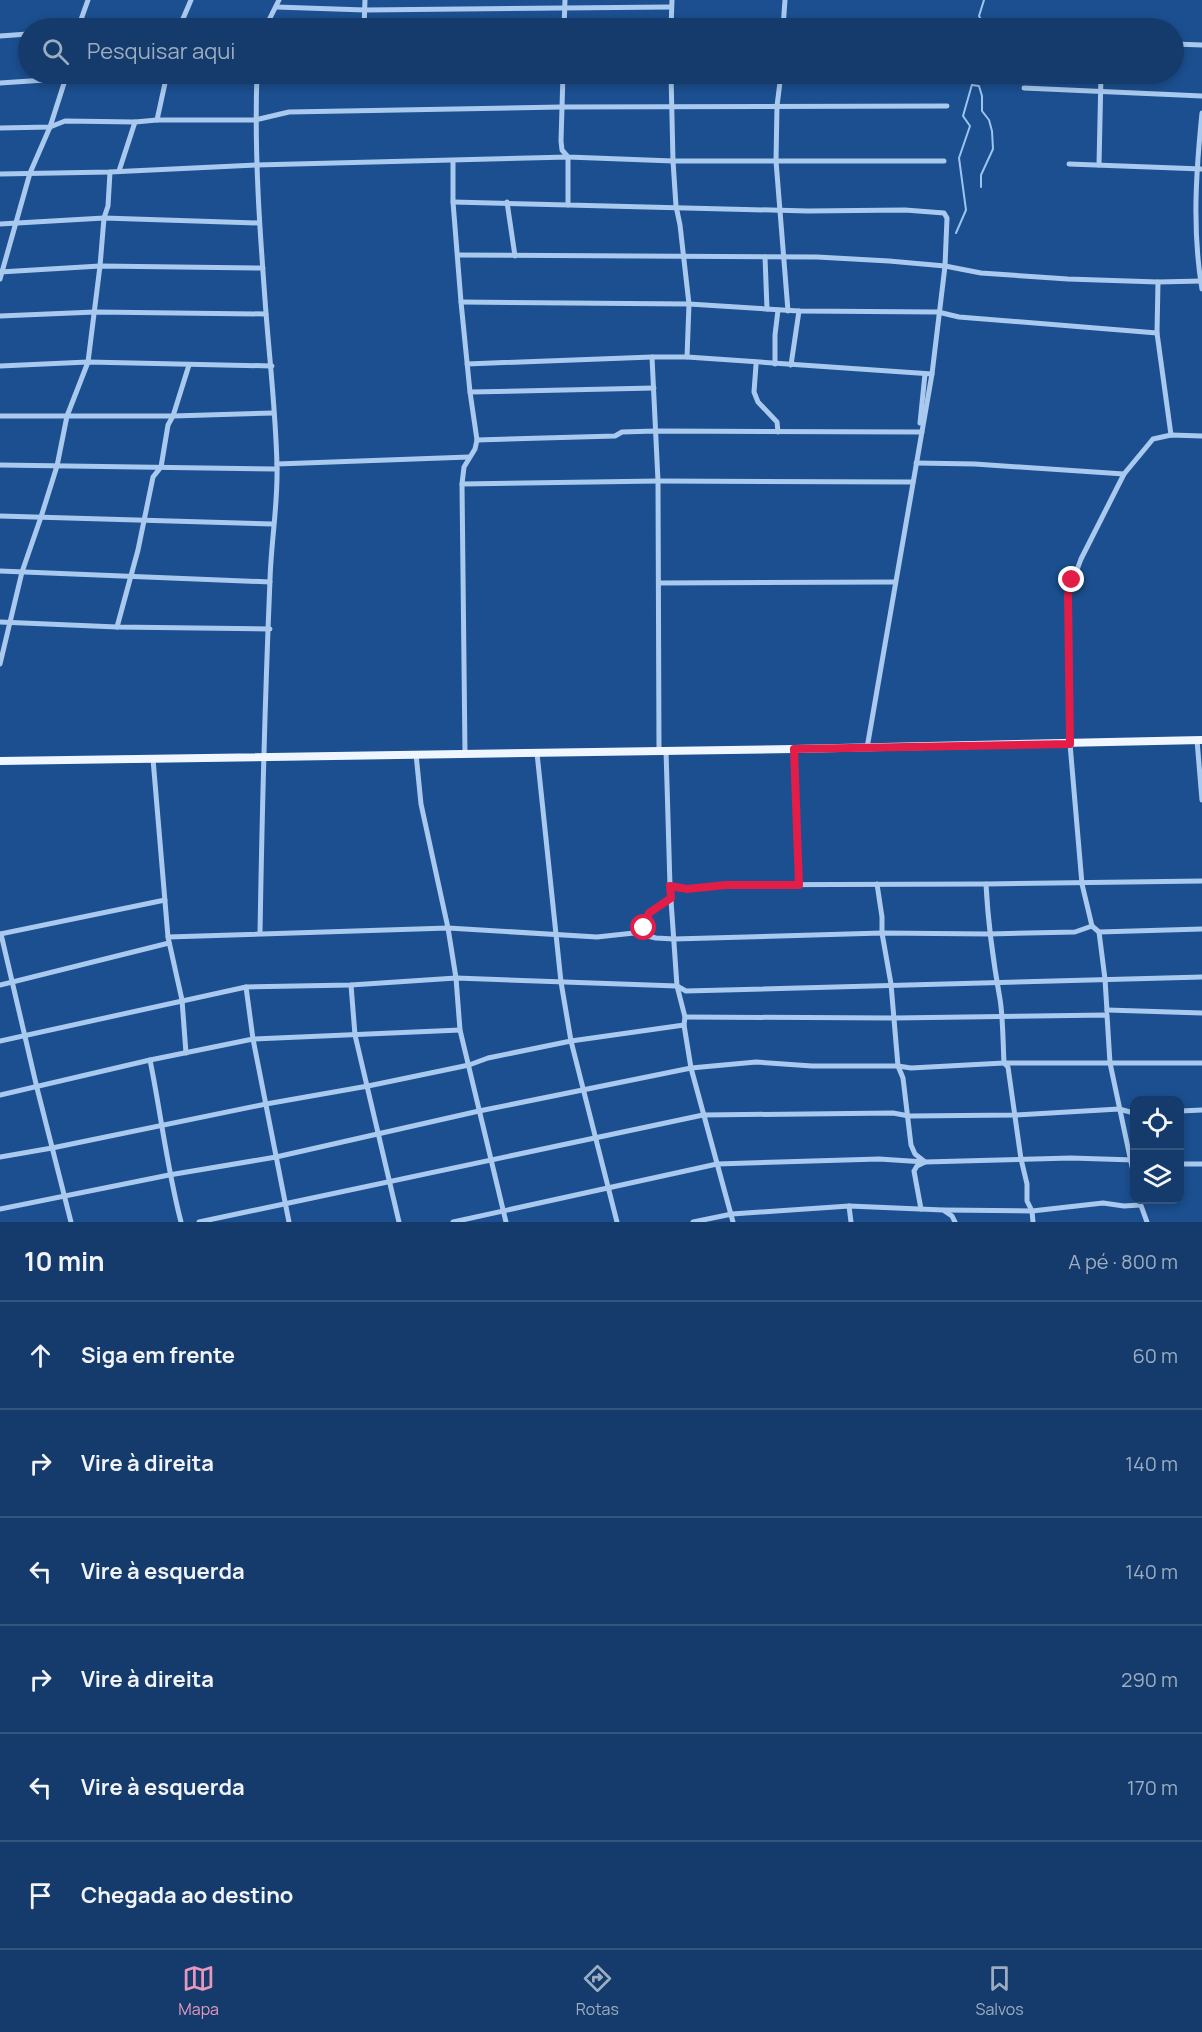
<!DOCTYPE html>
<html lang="pt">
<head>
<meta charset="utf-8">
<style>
  :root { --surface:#143b6b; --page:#214673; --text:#f1f3f6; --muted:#9dadc1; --line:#33557e; --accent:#e797bd }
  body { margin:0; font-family:Manrope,sans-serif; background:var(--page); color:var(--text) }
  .controls { position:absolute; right:18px; bottom:18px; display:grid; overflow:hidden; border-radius:12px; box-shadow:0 3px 9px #0003 }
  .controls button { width:54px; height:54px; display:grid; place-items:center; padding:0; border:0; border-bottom:2px solid var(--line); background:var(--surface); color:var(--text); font:30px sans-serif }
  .stop { position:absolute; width:18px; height:18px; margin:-14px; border:4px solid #e11d48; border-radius:50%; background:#fff }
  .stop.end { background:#e11d48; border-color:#fff; box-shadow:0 2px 6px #0008 }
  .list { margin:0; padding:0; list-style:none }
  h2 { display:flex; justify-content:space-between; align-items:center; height:78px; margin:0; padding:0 24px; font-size:26px }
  h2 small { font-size:20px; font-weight:400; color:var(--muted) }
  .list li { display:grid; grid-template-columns:39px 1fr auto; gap:18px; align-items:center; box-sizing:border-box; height:108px; padding:0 24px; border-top:2px solid var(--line) }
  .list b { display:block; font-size:22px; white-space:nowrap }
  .list em { font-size:20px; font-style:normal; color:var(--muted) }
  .icon { flex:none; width:33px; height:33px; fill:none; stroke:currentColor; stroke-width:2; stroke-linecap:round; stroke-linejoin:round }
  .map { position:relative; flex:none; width:1202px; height:1222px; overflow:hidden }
  .search { position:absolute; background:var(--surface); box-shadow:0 3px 9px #0003; left:18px; right:18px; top:18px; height:66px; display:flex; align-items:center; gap:15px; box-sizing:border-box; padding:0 21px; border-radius:33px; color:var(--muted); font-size:22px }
  .sheet { height:726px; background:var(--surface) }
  nav { display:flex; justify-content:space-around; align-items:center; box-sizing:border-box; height:84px; border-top:2px solid var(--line); background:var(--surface); font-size:16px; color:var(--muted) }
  nav a { display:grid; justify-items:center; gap:3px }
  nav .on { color:var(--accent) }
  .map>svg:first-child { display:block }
</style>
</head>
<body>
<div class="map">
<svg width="1202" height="1222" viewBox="0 0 1202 1222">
  <rect width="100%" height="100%" fill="#1b4f8f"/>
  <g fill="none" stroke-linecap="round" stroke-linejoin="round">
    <g stroke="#9cc4f0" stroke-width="2">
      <polyline points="979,28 983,23 979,16 984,0"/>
      <polyline points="972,85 979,86 982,96 982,111 989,120 992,131 993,149 981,175 981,187"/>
      <polyline points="956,233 966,210 959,158 970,126 963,116 975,74"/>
    </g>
    <g stroke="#a9c9ee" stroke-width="5">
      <polyline points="276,7 365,10 671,7"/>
      <polyline points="78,28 88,0"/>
      <polyline points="179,28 191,0"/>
      <polyline points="185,28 203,22 267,22"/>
      <polyline points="265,28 279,0"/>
      <polyline points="364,28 365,0"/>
      <polyline points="564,28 565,0"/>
      <polyline points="671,28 672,0"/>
      <polyline points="783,28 785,0"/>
      <polyline points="0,36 28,34"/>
      <polyline points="1174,44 1202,45"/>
      <path d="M257,74C254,154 260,233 266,313C270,364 276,415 277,467C278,504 271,542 270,580C265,698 262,815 260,933"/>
      <polyline points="563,74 561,141 562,150 568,157 673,161 944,161"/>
      <polyline points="671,74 673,161 676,206 680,225 689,304 687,357"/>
      <polyline points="781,74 777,106 776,161 788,311"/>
      <polyline points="0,83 136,74"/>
      <polyline points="1024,88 1202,96"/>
      <path d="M1202,113C1196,172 1192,230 1202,289"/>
      <polyline points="157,120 167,74"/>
      <polyline points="0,128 50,127 65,121 135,122 157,120 255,120 289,112 561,107 947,106"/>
      <polyline points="453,161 453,202 461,302 470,392 477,440 475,449 464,467 462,484 465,753"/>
      <polyline points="1069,164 1202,169"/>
      <polyline points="1099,165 1101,74"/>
      <polyline points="119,171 135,122"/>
      <polyline points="0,174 110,172 256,165 568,157 568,205 808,211 905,210 944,213 947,218 945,266 932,374 867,748"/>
      <polyline points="453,202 568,205"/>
      <polyline points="507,202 515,256"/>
      <polyline points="0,224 104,218 259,223"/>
      <polyline points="458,255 817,257 889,261 945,266 981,273 1068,279 1158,282 1202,281"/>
      <polyline points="765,257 767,309"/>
      <polyline points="0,272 100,266 263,268"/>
      <polyline points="0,279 30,173 50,127 67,74"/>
      <polyline points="1158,282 1157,333 1171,435"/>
      <polyline points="461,302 689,304 799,311 938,312 959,317 1157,333"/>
      <polyline points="0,316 95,312 266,314"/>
      <polyline points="652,357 658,481 659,750"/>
      <polyline points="467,364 652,357 687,357 932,374"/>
      <polyline points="775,364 775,335 778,310"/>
      <polyline points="756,365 754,392 758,402 777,422 778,432"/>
      <polyline points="791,365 799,311"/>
      <polyline points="0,366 88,362 272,366"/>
      <polyline points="470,392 654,388"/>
      <polyline points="0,416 173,416 274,413"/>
      <polyline points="920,423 925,374"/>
      <polyline points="477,440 615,436 622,432 656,431 922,432"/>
      <polyline points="916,463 975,464 1124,474"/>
      <polyline points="277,464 469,457"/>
      <polyline points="0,465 277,469"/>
      <polyline points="462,484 658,481 913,482"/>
      <polyline points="0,516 273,524"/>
      <polyline points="0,571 270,582"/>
      <polyline points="659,583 895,582"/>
      <polyline points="0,622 117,627 270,629"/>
      <polyline points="117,627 138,550 153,477 161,467 168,425 173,416 189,365"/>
      <polyline points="0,664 22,572 41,517 57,466 67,416 88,362 100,266 104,218 108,206 110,172"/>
      <polyline points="1197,740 1202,800"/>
      <polyline points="794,749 799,885"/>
      <polyline points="666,750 670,886 677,986 685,1017 684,1025 691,1068 733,1222"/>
      <polyline points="537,753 561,982 571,1041 617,1222"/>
      <polyline points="416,754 421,804 448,928 456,978 460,1030 506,1222"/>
      <polyline points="153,759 168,937 182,1000 186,1053"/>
      <polyline points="877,884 882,917 882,933 891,984 898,1066 903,1078 911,1145 915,1154 925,1162 917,1166 914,1171 921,1209"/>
      <path d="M986,884C988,923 993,960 1000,999C1003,1017 1003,1044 1004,1063L1008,1067L1021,1159L1027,1184V1201L1032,1211L1033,1222"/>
      <polyline points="670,886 687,889 726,885 986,884 1202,881"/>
      <polyline points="1092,926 1082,884 1070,744 1068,594 1081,559 1124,474 1153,439 1171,435 1202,436"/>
      <polyline points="1099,932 1105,979 1107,1011"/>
      <polyline points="634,933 644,928 649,913 671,898"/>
      <polyline points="0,934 165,900"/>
      <polyline points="1,934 37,1088 71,1222"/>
      <polyline points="168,937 448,928 597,937 634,933 656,938 674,939 882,933 989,934 1075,932 1092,926 1099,932 1202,929"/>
      <polyline points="0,985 169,943"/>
      <polyline points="351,985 355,1035 399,1222"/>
      <polyline points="246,987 253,1039 289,1222"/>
      <polyline points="1107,1010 1202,1013"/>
      <polyline points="685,1017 894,1018 1107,1015 1110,1063 1134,1176"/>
      <polyline points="0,1041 246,987 351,985 456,978 677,986 686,991 1202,977"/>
      <path d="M150,1060C161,1114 167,1168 181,1222"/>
      <polyline points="0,1095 150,1060 253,1039 460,1030"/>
      <polyline points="1180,1111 1202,1110"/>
      <polyline points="0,1157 52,1148 266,1104 368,1086 469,1065 488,1058 571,1041 684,1025"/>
      <polyline points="1180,1164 1202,1164"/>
      <polyline points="1139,1200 1147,1222"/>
      <polyline points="849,1206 851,1222"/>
      <polyline points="0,1209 169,1175 276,1157 479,1111 691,1068 756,1062 812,1066 898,1066 911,1068 1004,1063 1202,1063"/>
      <polyline points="944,1210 1032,1211 1103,1203 1124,1206 1140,1205"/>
      <polyline points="199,1222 703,1115 893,1113 909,1116 1015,1115 1119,1109 1134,1113"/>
      <polyline points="453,1222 717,1164 879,1159 925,1162 1071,1158 1134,1160"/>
      <polyline points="693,1222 732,1214 849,1206 943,1210 952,1216 955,1222"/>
    </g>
    <polyline stroke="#f0f6ff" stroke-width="8" points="0,761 794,749 1202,740"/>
  </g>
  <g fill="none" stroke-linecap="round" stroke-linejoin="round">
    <polyline stroke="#e11d48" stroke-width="8" points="644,928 649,913 671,898 670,886 687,889 726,885 799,885 794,749 1070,744 1068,594 1072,580"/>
  </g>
</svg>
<div class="controls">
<button><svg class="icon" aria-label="locate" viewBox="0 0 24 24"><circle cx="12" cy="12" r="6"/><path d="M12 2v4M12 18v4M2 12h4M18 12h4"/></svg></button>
<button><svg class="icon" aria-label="layers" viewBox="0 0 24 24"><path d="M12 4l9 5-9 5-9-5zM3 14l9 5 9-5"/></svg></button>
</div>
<div class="stop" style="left:644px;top:928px"></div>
<div class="stop end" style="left:1072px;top:580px"></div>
<div class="search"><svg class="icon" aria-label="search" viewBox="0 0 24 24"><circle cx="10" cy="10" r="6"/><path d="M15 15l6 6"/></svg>Pesquisar aqui</div>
</div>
<section class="sheet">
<h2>10 min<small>A pé · 800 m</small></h2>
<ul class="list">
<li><svg class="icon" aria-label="ahead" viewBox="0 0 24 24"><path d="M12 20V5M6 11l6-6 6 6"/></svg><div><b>Siga em frente</b></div><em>60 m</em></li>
<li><svg class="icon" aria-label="right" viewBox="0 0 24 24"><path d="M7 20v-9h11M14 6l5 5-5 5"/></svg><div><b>Vire à direita</b></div><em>140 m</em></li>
<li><svg class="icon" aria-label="left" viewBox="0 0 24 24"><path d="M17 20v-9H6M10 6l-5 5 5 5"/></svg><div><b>Vire à esquerda</b></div><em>140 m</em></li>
<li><svg class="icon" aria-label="right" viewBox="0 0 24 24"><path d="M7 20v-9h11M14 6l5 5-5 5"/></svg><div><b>Vire à direita</b></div><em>290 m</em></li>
<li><svg class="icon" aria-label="left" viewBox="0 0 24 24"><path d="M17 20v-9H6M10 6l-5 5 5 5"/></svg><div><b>Vire à esquerda</b></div><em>170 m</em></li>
<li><svg class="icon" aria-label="arrive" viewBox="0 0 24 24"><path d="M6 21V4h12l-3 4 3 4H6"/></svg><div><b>Chegada ao destino</b></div></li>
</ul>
</section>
<nav>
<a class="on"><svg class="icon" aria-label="map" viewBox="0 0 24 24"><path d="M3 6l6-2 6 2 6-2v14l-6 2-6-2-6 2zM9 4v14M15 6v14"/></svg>Mapa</a>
<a><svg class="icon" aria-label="directions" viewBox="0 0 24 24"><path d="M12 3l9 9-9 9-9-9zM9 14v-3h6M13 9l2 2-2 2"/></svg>Rotas</a>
<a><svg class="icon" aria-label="saved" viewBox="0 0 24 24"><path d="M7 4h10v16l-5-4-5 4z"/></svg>Salvos</a>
</nav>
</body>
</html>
